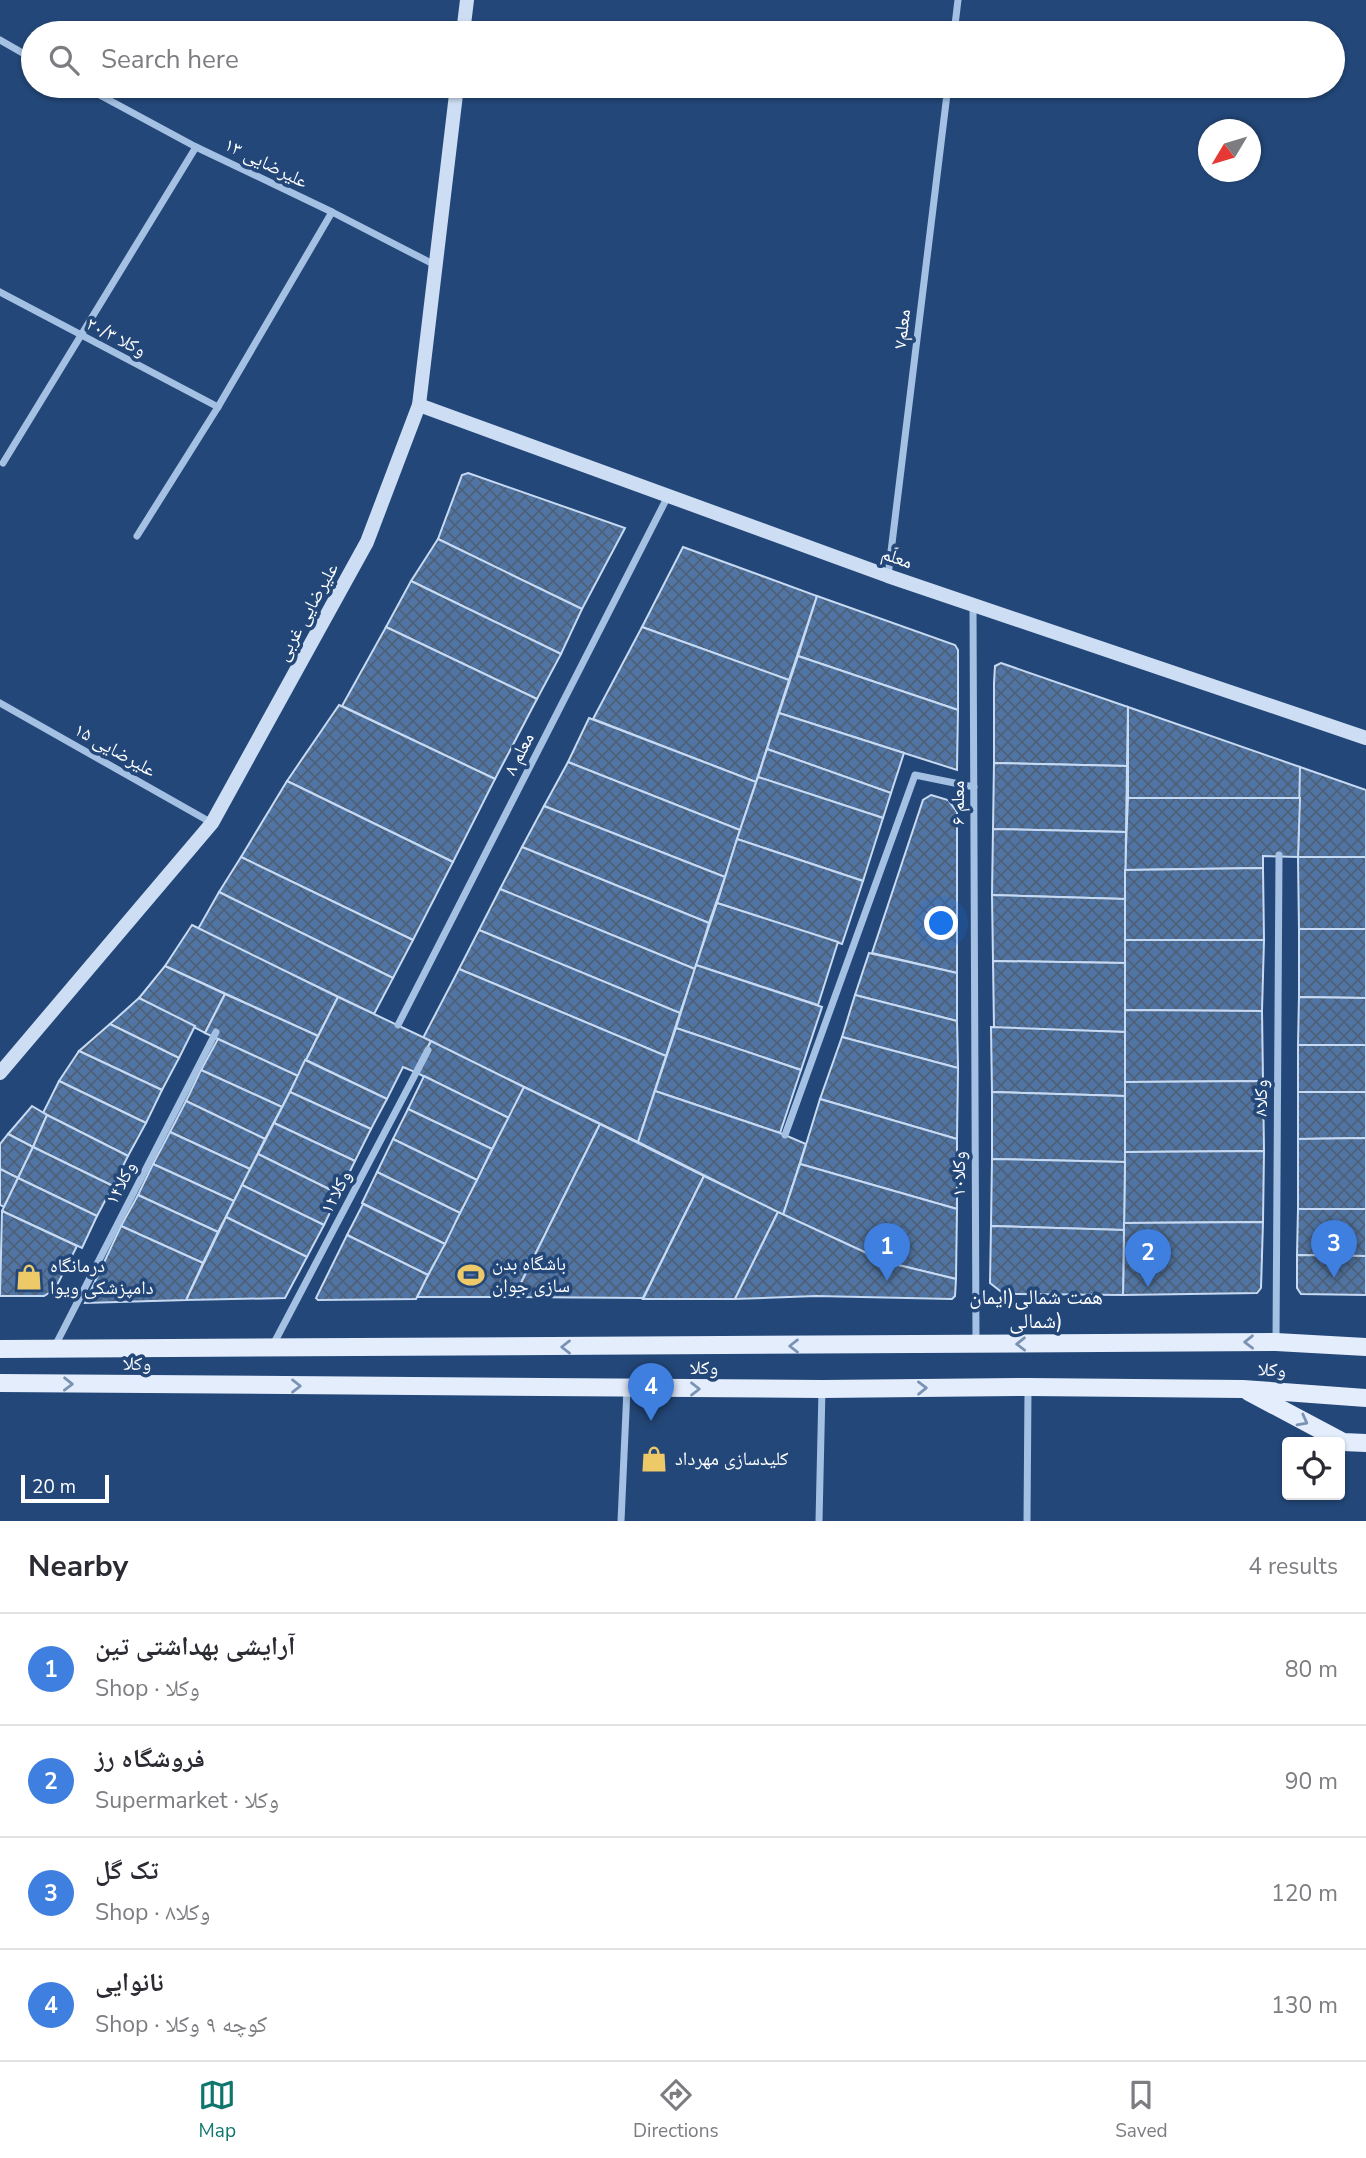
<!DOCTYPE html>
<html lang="en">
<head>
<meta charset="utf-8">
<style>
  :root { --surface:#fff; --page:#f7f7f7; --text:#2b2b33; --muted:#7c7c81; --line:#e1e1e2; --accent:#0f766e }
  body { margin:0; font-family:"Nunito Sans","Noto Naskh Arabic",sans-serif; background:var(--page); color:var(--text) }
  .controls { position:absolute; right:21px; bottom:21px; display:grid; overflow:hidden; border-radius:7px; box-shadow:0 2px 5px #0004 }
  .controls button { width:63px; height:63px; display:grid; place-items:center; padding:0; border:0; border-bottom:2px solid var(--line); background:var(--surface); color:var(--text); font:35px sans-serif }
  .compass { position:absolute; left:1198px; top:119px; width:63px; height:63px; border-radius:50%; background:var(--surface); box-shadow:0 2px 5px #0004; rotate:232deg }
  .scale { position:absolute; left:21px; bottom:18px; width:88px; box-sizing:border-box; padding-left:7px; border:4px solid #fff; border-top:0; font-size:19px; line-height:24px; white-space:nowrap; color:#fff; -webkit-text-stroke:5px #234778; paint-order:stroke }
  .you { position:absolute; left:942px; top:924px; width:24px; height:24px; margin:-18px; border:5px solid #fff; border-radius:50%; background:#1a73e8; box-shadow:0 0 0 10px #1a73e833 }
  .badge { display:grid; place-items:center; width:46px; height:46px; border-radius:50%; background:var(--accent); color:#fff; font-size:23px; font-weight:700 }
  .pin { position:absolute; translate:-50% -58px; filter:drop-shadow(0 2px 4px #0008) }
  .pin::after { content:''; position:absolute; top:37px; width:24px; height:21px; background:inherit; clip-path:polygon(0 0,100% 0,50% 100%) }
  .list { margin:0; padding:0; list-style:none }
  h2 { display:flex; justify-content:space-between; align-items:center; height:91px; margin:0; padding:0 28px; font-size:30px }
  h2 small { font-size:23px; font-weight:400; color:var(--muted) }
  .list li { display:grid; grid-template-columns:46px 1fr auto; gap:21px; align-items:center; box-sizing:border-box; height:112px; padding:0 28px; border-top:2px solid var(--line) }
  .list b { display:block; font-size:26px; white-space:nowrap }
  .list p { margin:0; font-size:23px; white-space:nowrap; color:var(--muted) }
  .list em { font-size:23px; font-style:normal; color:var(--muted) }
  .icon { flex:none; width:38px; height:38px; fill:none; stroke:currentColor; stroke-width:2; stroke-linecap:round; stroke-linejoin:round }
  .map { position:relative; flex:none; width:1366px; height:1521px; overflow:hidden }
  .search { position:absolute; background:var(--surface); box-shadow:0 2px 5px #0004; left:21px; right:21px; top:21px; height:77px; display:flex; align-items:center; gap:18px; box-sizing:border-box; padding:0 24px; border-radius:38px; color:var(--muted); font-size:26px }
  .sheet { height:539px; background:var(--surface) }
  nav { display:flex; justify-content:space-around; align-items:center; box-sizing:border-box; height:98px; border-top:2px solid var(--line); background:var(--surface); font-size:19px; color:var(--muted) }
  nav a { display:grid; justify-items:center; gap:4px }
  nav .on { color:var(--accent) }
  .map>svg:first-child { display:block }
</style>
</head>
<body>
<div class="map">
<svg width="1366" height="1521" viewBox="0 0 1366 1521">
  <defs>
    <pattern id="building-cross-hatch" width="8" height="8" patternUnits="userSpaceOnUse" patternTransform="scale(1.75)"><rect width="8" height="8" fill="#5075a4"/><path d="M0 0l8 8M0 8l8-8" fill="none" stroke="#4e6078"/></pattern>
  </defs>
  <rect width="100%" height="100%" fill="#234778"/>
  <g fill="url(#building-cross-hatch)" stroke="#c7daf3" stroke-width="2">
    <polygon points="468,473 625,528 582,609 438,539 462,475"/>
    <polygon points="438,539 582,609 561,654 411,581"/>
    <polygon points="683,547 817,596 789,680 642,627"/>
    <polygon points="411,581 561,654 537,699 386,627"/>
    <polygon points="817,596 955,645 958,650 958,710 798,656"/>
    <polygon points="386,627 537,699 495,779 342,706"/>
    <polygon points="642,627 789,680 756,782 593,719"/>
    <polygon points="798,656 958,710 957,770 779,713"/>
    <polygon points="1001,663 1128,707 1127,766 994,763 994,683 995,666"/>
    <polygon points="339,705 495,779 453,862 287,781"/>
    <polygon points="1128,707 1300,767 1300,798 1128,798"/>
    <polygon points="779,713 904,753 891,793 767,749"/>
    <polygon points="589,718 756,782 740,830 568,762"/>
    <polygon points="767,749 891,793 883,818 758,777"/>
    <polygon points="568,762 740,830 725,877 544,806"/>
    <polygon points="994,763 1127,766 1126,832 993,829"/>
    <polygon points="1300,767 1366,790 1366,857 1298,857"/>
    <polygon points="758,777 883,818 863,881 737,839"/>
    <polygon points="287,781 453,862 413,940 241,857"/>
    <polygon points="931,795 948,800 957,812 957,973 872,953 923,800"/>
    <polygon points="1128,798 1300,798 1298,857 1263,856 1263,868 1125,870"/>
    <polygon points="544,806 725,877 709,923 522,847"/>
    <polygon points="993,829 1126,832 1125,899 992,895"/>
    <polygon points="737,839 863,881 842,944 717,903"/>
    <polygon points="522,847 709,923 695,969 500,889"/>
    <polygon points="241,857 413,940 393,978 219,892"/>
    <polygon points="1298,857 1366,857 1366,929 1299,929"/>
    <polygon points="1263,868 1264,940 1125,940 1125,870"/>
    <polygon points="500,889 695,969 680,1013 479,930"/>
    <polygon points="219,892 393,978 374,1014 198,929"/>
    <polygon points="992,895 1125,899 1125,963 993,961"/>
    <polygon points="717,903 838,942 818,1005 696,965"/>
    <polygon points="192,925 338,997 318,1036 165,966"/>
    <polygon points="1299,929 1366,929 1366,998 1299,997"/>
    <polygon points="479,930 680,1013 666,1056 459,969"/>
    <polygon points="1125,940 1264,940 1262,1011 1125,1010"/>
    <polygon points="869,953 957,973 957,1021 855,995"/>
    <polygon points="993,961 1125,963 1125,1032 994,1028"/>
    <polygon points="696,965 822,1007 801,1070 676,1028"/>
    <polygon points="165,966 225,994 205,1033 139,998"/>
    <polygon points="459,969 666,1056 638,1142 423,1038"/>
    <polygon points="225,994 318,1036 298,1076 205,1033"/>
    <polygon points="855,995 957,1021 958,1068 842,1037"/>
    <polygon points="338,997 431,1041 415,1072 403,1067 387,1099 306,1060"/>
    <polygon points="1299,997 1366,998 1366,1045 1298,1045"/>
    <polygon points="139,998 195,1026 179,1058 110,1024"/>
    <polygon points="1125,1010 1262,1011 1263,1081 1125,1082"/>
    <polygon points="110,1024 179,1058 162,1090 79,1051"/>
    <polygon points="991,1027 1125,1032 1125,1096 992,1092"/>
    <polygon points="676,1028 801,1070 780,1133 655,1091"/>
    <polygon points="842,1037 958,1068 957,1139 820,1099"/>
    <polygon points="218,1039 298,1076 282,1107 201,1070"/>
    <polygon points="431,1041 524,1087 509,1118 415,1072"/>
    <rect x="1298" y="1045" width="68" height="47"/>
    <polygon points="79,1051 162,1090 146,1123 59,1081"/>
    <polygon points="305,1060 387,1099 371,1129 290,1092"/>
    <polygon points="201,1070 282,1107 265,1139 186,1101"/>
    <polygon points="424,1076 509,1118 492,1149 408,1109"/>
    <polygon points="59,1081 146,1123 128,1156 43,1113"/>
    <polygon points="1263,1081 1264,1151 1125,1152 1125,1082"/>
    <polygon points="524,1087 600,1124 514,1297 417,1297"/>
    <polygon points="655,1091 780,1133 806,1144 783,1215 638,1142"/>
    <polygon points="290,1092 371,1129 355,1161 274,1123"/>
    <polygon points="992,1092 1125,1096 1125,1162 992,1159"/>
    <polygon points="1298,1092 1366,1092 1366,1138 1298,1139"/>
    <polygon points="820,1099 957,1139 957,1209 800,1164"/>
    <polygon points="186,1101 265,1139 250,1169 170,1132"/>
    <polygon points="32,1106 47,1115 33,1147 8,1134"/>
    <polygon points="408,1109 492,1149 477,1180 393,1139"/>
    <polygon points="47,1115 128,1156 113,1186 33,1147"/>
    <polygon points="274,1123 355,1161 339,1194 258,1154"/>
    <polygon points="600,1124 704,1176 643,1298 514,1297"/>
    <polygon points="170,1132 250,1169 234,1201 153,1164"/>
    <polygon points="8,1134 33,1147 18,1178 0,1169 0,1144"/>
    <polygon points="1366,1138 1366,1209 1298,1209 1298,1139"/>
    <polygon points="393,1139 477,1180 460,1213 377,1172"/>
    <polygon points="33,1147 113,1186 97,1216 18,1178"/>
    <polygon points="1264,1151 1263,1222 1124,1223 1125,1152"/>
    <polygon points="258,1154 339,1194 324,1225 242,1185"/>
    <polygon points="992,1159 1125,1162 1124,1230 991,1226"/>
    <polygon points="153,1164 234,1201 218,1232 138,1195"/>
    <polygon points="800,1164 957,1209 956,1279 886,1262 783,1215"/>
    <polygon points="0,1169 18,1178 4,1207 0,1205"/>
    <polygon points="377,1172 460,1213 445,1244 362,1203"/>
    <polygon points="704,1176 778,1212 735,1299 643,1299"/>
    <polygon points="18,1178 97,1216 82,1248 2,1211"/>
    <polygon points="242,1185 324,1225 307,1257 226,1217"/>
    <polygon points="138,1195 218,1232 203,1263 121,1226"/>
    <polygon points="363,1204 445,1244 428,1275 347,1235"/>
    <polygon points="1298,1209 1366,1209 1366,1256 1297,1255"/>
    <polygon points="2,1211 77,1246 55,1289 44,1296 0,1296"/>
    <polygon points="778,1212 886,1262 956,1279 955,1296 952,1299 816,1296 735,1299"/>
    <polygon points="226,1217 307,1257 285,1298 186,1300"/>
    <polygon points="1263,1222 1261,1288 1257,1293 1123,1295 1124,1223"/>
    <polygon points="121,1226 203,1263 186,1300 85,1303"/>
    <polygon points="991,1226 1124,1230 1123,1295 1004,1294 990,1283"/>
    <polygon points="347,1235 428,1275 416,1299 318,1300 316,1298"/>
    <polygon points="1297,1255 1366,1256 1366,1295 1301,1294 1297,1288"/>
  </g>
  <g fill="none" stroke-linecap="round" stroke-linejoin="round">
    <g stroke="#a4c0e3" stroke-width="7">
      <polyline points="954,33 958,0"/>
      <polyline points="0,40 33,59"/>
      <polyline points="83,86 196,147 332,212 435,265"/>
      <polyline points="0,292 218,407"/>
      <polyline points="3,463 196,147"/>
      <polyline points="137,536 218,407 332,212"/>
      <polyline points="888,576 948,86"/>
      <polyline points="973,604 976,1342"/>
      <polyline points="0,703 212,823"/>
      <polyline points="398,1025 668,496"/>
      <polyline points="785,1135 915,775 974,787"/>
      <polyline points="1276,1341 1279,855"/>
      <polyline points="273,1345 428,1050"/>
      <polyline points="55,1346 216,1032"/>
      <polyline points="621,1521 627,1389"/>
      <polyline points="819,1521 822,1389"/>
      <polyline points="1027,1521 1028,1389"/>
    </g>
    <g stroke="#cddef4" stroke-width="14">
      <polyline points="463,33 467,0"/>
      <polyline points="419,405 888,576 1366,738"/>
      <polyline points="0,1073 212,823 367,542 419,405 457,86"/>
    </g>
    <g stroke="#e4edfc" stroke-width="18">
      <polyline points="0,1349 1276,1342 1366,1347"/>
      <polyline points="0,1383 822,1389 1028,1387 1243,1389 1366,1398"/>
      <polyline points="1249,1392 1343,1442 1366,1443"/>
    </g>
  </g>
  <defs><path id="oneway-chevron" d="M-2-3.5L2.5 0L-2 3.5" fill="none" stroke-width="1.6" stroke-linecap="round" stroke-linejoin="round" transform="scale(1.75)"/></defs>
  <g stroke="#7a92b3">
    <use href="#oneway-chevron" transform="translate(1249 1342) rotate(179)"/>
    <use href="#oneway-chevron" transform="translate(1021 1344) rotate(179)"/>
    <use href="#oneway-chevron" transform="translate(794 1346) rotate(180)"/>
    <use href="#oneway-chevron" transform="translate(566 1347) rotate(180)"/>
    <use href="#oneway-chevron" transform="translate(68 1384) rotate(1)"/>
    <use href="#oneway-chevron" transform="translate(296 1386)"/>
    <use href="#oneway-chevron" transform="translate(922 1388) rotate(-1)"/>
    <use href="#oneway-chevron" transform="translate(695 1389)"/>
    <use href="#oneway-chevron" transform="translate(1303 1421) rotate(28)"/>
  </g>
  <defs>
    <g id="stadium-bare" transform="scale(2.1)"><path d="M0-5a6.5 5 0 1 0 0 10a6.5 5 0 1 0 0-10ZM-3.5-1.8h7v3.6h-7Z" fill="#eec968" stroke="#234778" stroke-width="2.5" paint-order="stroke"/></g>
    <g id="shop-bare" transform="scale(2.1)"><path d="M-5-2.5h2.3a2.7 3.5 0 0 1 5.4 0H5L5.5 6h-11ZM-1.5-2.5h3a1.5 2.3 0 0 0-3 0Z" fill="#eec968" stroke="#234778" stroke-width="2.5" paint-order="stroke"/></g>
  </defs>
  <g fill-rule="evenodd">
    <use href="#stadium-bare" x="471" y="1275"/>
    <use href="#shop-bare" x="29" y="1277"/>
    <use href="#shop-bare" x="654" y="1459"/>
  </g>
  <g text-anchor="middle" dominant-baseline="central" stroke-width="7" stroke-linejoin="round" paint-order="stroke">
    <g font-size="19" fill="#fff" stroke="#234778">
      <text transform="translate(266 163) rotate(26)">۱۳ علیرضایی</text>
      <text transform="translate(902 329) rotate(-83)">معلم۷</text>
      <text transform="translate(116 337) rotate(27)">وکلا ۲۰/۳</text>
      <text transform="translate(897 558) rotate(19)">معلّم</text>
      <text transform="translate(307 612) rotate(-61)">علیرضایی غربی</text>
      <text transform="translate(115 750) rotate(29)">۱۵ علیرضایی</text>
      <text transform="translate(519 754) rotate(-63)">۸ معلم</text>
      <text transform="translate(958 803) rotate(-90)">۶ معلم</text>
      <text transform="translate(1261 1098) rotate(-90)">وکلا۸</text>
      <text transform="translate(959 1174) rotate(-90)">وکلا۱۰</text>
      <text transform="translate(121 1183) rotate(-63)">وکلا۱۴</text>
      <text transform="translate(336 1192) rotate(-62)">وکلا۱۲</text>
      <text transform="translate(137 1364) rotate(1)">وکلا</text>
      <text x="704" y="1368">وکلا</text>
      <text transform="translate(1272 1370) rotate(4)">وکلا</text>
    </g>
    <g font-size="19" fill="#fff" stroke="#234778" text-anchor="start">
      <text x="492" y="1264">باشگاه بدن<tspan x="492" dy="22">سازی جوان</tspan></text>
      <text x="50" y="1266">درمانگاه<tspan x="50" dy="22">دامپزشکی ویوا</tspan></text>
      <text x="675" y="1459">کلیدسازی مهرداد</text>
    </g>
    <g font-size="21" fill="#fff" stroke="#234778">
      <text x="1036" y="1297">همت شمالی(ایمان<tspan x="1036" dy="24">شمالی)</tspan></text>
    </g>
  </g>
</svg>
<div class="controls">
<button><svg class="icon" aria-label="locate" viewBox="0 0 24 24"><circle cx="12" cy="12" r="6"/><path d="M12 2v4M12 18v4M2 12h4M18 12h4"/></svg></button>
</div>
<svg class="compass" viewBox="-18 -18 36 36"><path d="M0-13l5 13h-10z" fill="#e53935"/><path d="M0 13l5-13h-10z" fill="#7c7c81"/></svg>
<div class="scale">20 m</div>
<div class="you"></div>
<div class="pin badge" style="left:887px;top:1281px;background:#3f7fe0">1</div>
<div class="pin badge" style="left:1148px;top:1287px;background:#3f7fe0">2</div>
<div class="pin badge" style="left:1334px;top:1278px;background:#3f7fe0">3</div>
<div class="pin badge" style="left:651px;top:1421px;background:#3f7fe0">4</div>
<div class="search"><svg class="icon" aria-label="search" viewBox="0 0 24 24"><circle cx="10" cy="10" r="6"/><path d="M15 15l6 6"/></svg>Search here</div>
</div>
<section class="sheet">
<h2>Nearby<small>4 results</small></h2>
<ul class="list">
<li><span class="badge" style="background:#3f7fe0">1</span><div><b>آرایشی بهداشتی تین</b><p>Shop · وکلا</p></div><em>80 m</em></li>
<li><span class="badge" style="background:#3f7fe0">2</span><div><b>فروشگاه رز</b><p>Supermarket · وکلا</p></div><em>90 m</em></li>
<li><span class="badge" style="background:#3f7fe0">3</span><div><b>تک گل</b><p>Shop · وکلا۸</p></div><em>120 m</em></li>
<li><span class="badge" style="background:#3f7fe0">4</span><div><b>نانوایی</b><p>Shop · کوچه ۹ وکلا</p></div><em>130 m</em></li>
</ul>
</section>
<nav>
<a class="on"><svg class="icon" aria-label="map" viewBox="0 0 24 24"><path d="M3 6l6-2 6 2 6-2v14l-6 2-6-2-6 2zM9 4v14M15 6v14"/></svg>Map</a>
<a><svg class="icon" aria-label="directions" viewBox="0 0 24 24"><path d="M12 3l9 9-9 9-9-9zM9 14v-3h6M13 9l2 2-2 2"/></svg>Directions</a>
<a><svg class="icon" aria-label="saved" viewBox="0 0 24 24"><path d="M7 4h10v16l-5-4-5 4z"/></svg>Saved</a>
</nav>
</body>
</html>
